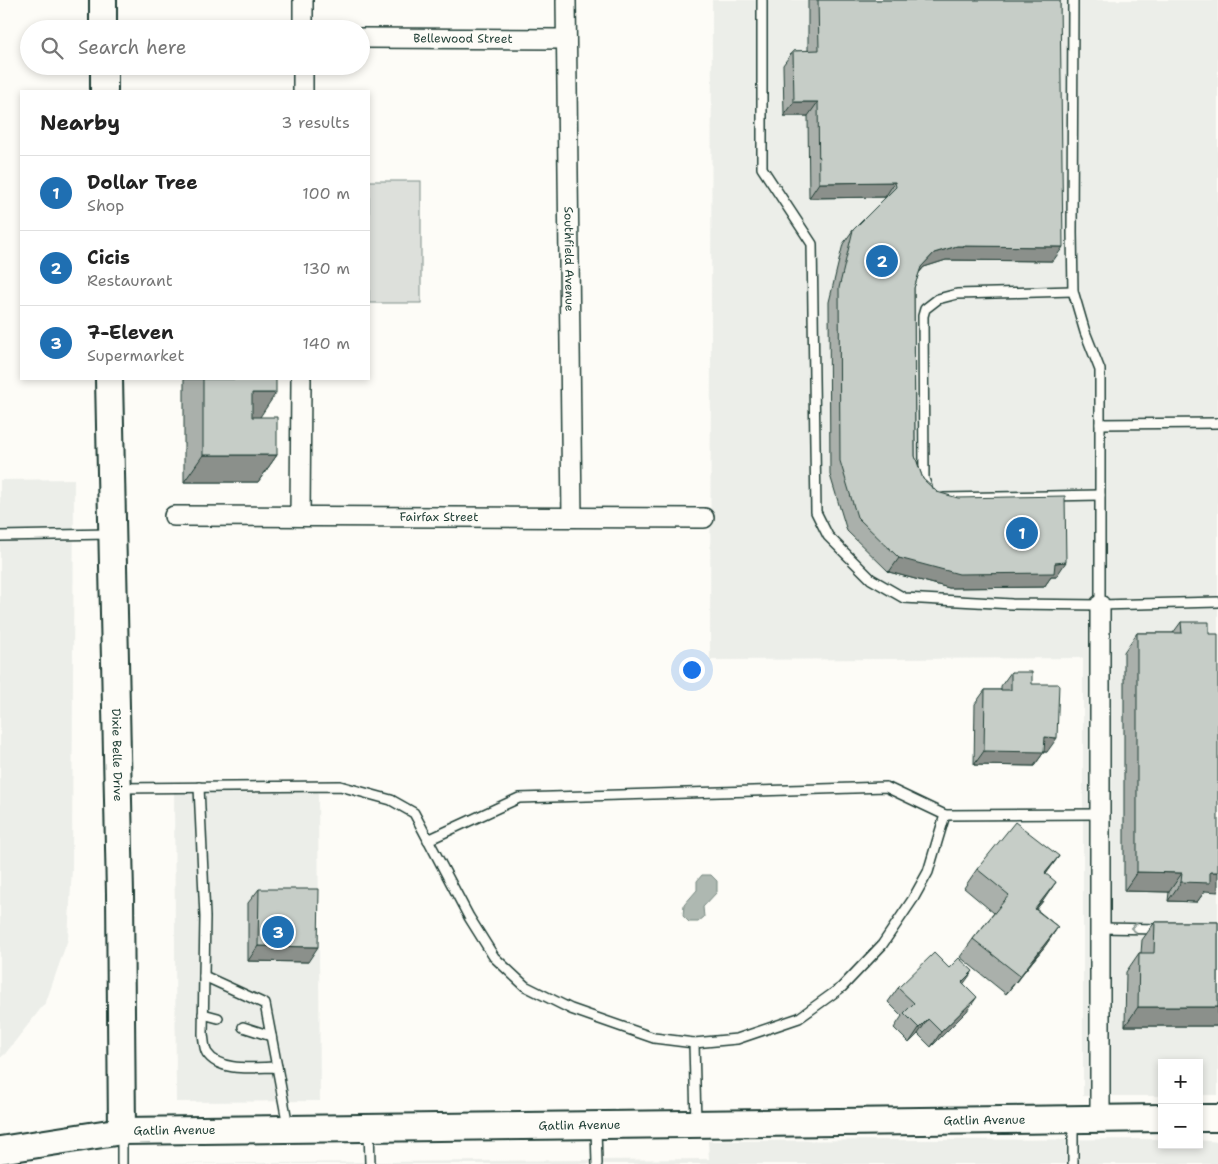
<!DOCTYPE html>
<html lang="en">
<head>
<meta charset="utf-8">
<style>
  :root { --surface:#fff; --page:#f6f6f6; --text:#222; --muted:#767676; --line:#e0e0e0; --accent:#1f6fb2 }
  body { margin:0; font-family:"Shantell Sans",sans-serif; background:var(--page); color:var(--text) }
  .controls { position:absolute; right:15px; bottom:15px; display:grid; overflow:hidden; border-radius:0px; box-shadow:0 2px 8px #0003 }
  .controls button { width:45px; height:45px; display:grid; place-items:center; padding:0; border:0; border-bottom:1px solid var(--line); background:var(--surface); color:var(--text); font:25px sans-serif }
  .you { position:absolute; left:691px; top:669px; width:18px; height:18px; margin:-12px; border:4px solid #fff; border-radius:50%; background:#1a73e8; box-shadow:0 0 0 8px #1a73e833 }
  .badge { display:grid; place-items:center; width:32px; height:32px; border-radius:50%; background:var(--accent); color:#fff; font-size:16px; font-weight:700 }
  .pin { position:absolute; translate:-50% -50%; border:2px solid #fff; box-shadow:0 1px 5px #0006 }
  .list { margin:0; padding:0; list-style:none }
  h2 { display:flex; justify-content:space-between; align-items:center; height:65px; margin:0; padding:0 20px; font-size:21px }
  h2 small { font-size:16px; font-weight:400; color:var(--muted) }
  .list li { display:grid; grid-template-columns:32px 1fr auto; gap:15px; align-items:center; box-sizing:border-box; height:75px; padding:0 20px; border-top:1px solid var(--line) }
  .list b { display:block; font-size:19px; white-space:nowrap }
  .list p { margin:0; font-size:16px; white-space:nowrap; color:var(--muted) }
  .list em { font-size:16px; font-style:normal; color:var(--muted) }
  .icon { flex:none; width:28px; height:28px; fill:none; stroke:currentColor; stroke-width:2; stroke-linecap:round; stroke-linejoin:round }
  .map { position:relative; flex:none; width:1218px; height:1164px; overflow:hidden }
  .search { position:absolute; background:var(--surface); box-shadow:0 2px 8px #0003; left:20px; top:20px; width:350px; height:55px; display:flex; align-items:center; gap:12px; box-sizing:border-box; padding:0 18px; border-radius:28px; color:var(--muted); font-size:19px }
  .panel { position:absolute; background:var(--surface); box-shadow:0 2px 8px #0003; left:20px; top:90px; width:350px; height:290px; border-radius:0px }
  .map>svg:first-child { display:block }
</style>
</head>
<body>
<div class="map">
<svg width="1218" height="1164" viewBox="0 0 1218 1164">
  <rect width="100%" height="100%" fill="#fdfcf7"/>
  <filter id="ink" filterUnits="userSpaceOnUse"><feTurbulence type="fractalNoise" baseFrequency=".02" numOctaves="2"/><feDisplacementMap in="SourceGraphic" scale="10" xChannelSelector="R" yChannelSelector="G"/><feConvolveMatrix kernelMatrix="1 2 1 2 8 2 1 2 1" color-interpolation-filters="sRGB"/></filter>
  <g filter="url(#ink)">
    <g fill="#eceee9">
      <polygon points="712,0 1218,0 1218,1095 1199,1095 1199,1063 1162,1063 1162,1096 1083,1096 1083,658 710,660"/>
      <polygon points="74,479 72,869 68,939 46,1002 5,1054 0,1058 0,480"/>
      <polygon points="318,784 320,1101 176,1102 174,785"/>
      <polygon points="1162,1139 1162,1145 1199,1145 1199,1140 1218,1142 1218,1164 151,1164 709,1159 708,1141"/>
    </g>
    <rect fill="#dde0db" stroke="#7e8e88" x="369" y="181" width="52" height="122"/>
    <polygon fill="#aeb8b1" stroke="#75877f" points="702,875 711,875 717,881 717,892 703,907 704,917 698,922 689,922 683,916 684,905 697,890 697,881"/>
    <g fill="none" stroke-linecap="round" stroke-linejoin="round">
      <g stroke="#1f3d34" stroke-width="12">
        <g id="lane">
          <polyline points="762,0 762,168 812,244 816,512 828,536 871,579 904,598 1012,604 1100,605 1218,602"/>
          <polyline points="1073,0 1072,233 1073,291 1085,332 1100,370 1100,605"/>
          <polyline points="1100,424 1218,423"/>
          <polyline points="928,490 924,479 923,316 925,309 938,299 957,294 1073,291"/>
          <polyline points="944,498 1100,495"/>
          <polyline points="0,536 110,534"/>
          <path d="M199,787L205,917L203,1034C204,1040 204,1048 207,1053C220,1073 257,1067 277,1067L288,1126"/>
          <polyline points="121,788 340,786 391,800 414,813 469,917 494,957 525,986 571,1009 654,1038 694,1043 737,1039 799,1018 842,987 882,945 913,899 928,872 945,815 1100,814"/>
          <polyline points="428,840 519,798 886,787 945,815"/>
          <polyline points="1100,928 1160,929"/>
          <polyline points="204,976 265,1004 277,1067"/>
          <polyline points="203,1014 218,1018"/>
          <polyline points="243,1027 271,1036"/>
          <polyline points="694,1043 696,1123"/>
          <polyline points="1073,1121 1073,1164"/>
          <polyline points="596,1127 597,1164"/>
          <polyline points="369,1129 370,1164"/>
          <polyline points="122,1134 122,1164"/>
        </g>
      </g>
      <g stroke="#1f3d34" stroke-width="22">
        <g id="street">
          <path id="s1" d="M566,0L572,517"/>
          <polyline points="303,29 303,0"/>
          <path id="s2" d="M361,38L566,39"/>
          <polyline points="303,91 303,66"/>
          <path id="s3" d="M174,516L704,518"/>
          <polyline points="300,516 301,379"/>
          <polyline points="1100,605 1100,1118"/>
        </g>
      </g>
      <g stroke="#1f3d34" stroke-width="30">
        <g id="secondary">
          <polyline points="103,0 103,29"/>
          <polyline points="104,66 104,91"/>
          <path id="s4" d="M109,379L120,894L122,1131"/>
          <polyline points="1199,1118 1218,1118"/>
          <path id="s5" d="M0,1150L122,1131L1162,1118"/>
        </g>
      </g>
      <use href="#lane" stroke="#fdfcf7" stroke-width="9"/>
      <use href="#street" stroke="#fdfcf7" stroke-width="19"/>
      <use href="#secondary" stroke="#fdfcf7" stroke-width="26"/>
    </g>
    <g fill="#aab0ab" stroke="#1f3d34">
      <polygon points="808,0 1060,0 1053,261 946,260 924,267 919,273 914,288 915,456 923,479 937,492 1056,577 1051,577 1044,587 949,588 889,572 847,531 830,475 829,302 843,244 853,230 885,198 885,197 809,198 808,116 784,116 783,65 793,51 808,51"/>
      <polygon points="184,379 276,379 259,417 277,455 258,482 184,482"/>
      <polygon points="1181,622 1209,634 1205,891 1197,902 1168,901 1169,892 1124,891 1124,652 1137,633 1173,633"/>
      <polygon points="1011,672 1032,684 1047,752 1044,752 1034,766 974,765 975,704 985,690 1001,690 1001,686"/>
      <polygon points="1059,856 1046,874 1043,901 1036,909 1058,927 1045,946 1006,994 960,957 973,939 994,913 964,888 977,869"/>
      <polygon points="259,889 308,962 248,961 248,903"/>
      <polygon points="1155,922 1218,922 1218,1026 1125,1026 1126,972 1139,953 1141,953 1142,940"/>
      <polygon points="964,984 967,1011 931,1047 918,1034 909,1043 894,1028 902,1016 888,1002 898,988"/>
    </g>
    <g fill="#8b908b" stroke="#1f3d34">
      <polygon points="794,102 818,102 808,116 784,116"/>
      <polygon points="895,182 885,197 809,198 819,183"/>
      <polygon points="957,246 1063,247 1053,261 946,260 924,267 910,282 921,267 934,253"/>
      <polygon points="252,393 276,393 258,420 233,420"/>
      <polygon points="203,455 277,455 258,482 184,482"/>
      <polygon points="899,558 1055,563 1066,562 1056,577 1051,577 1044,587 949,588 889,572"/>
      <polygon points="1045,737 1057,738 1047,752 1044,752 1034,766 974,765 984,751"/>
      <polygon points="1059,856 1045,875 1045,873"/>
      <polygon points="1137,872 1182,873 1169,892 1124,891"/>
      <polygon points="1210,872 1218,872 1218,892 1205,891 1197,902 1168,901 1181,882"/>
      <polygon points="1056,882 1043,901 1022,927 1035,909"/>
      <polygon points="1058,927 1045,946 1006,994 1020,976"/>
      <polygon points="258,946 318,947 308,962 248,961"/>
      <polygon points="973,971 962,986 962,982"/>
      <polygon points="977,997 967,1011 931,1047 941,1032"/>
      <polygon points="1138,1007 1218,1007 1218,1026 1125,1026"/>
      <polygon points="928,1019 918,1034 909,1043 919,1028"/>
    </g>
    <g fill="#c6cdc7" stroke="#1f3d34">
      <polygon points="818,0 1060,0 1063,247 957,246 934,253 921,267 914,288 915,456 923,479 937,492 958,498 1065,496 1066,562 1055,563 1054,573 959,574 899,558 857,517 840,461 839,288 853,230 896,187 895,182 819,183 818,102 794,102 793,51 819,50"/>
      <polygon points="203,379 276,379 276,393 252,393 252,417 277,417 277,455 203,455"/>
      <polygon points="1181,622 1209,622 1209,634 1218,634 1218,872 1210,872 1210,883 1181,882 1182,873 1137,872 1137,633 1182,633"/>
      <polygon points="1011,672 1032,672 1032,684 1059,684 1057,738 1045,737 1044,752 984,751 985,690 1011,690"/>
      <polygon points="1015,822 1059,856 1045,873 1056,882 1035,909 1058,927 1020,976 973,939 1009,895 977,869"/>
      <polygon points="259,889 319,889 318,947 258,946"/>
      <polygon points="1155,922 1218,922 1218,1007 1138,1007 1139,953 1154,953"/>
      <polygon points="934,953 949,968 959,958 973,971 962,982 977,997 941,1032 928,1019 919,1028 904,1013 914,1003 898,988"/>
    </g>
    <defs><path id="oneway-chevron" d="M-2-3.5L2.5 0L-2 3.5" fill="none" stroke-width="1.6" stroke-linecap="round" stroke-linejoin="round" transform="scale(1.25)"/></defs>
    <use stroke="#8e9c96" href="#oneway-chevron" transform="translate(1134 928) rotate(-179)"/>
  </g>
  <g text-anchor="middle" dominant-baseline="central" stroke-width="4" stroke-linejoin="round" paint-order="stroke">
    <g font-size="12" fill="#1f3d34" stroke="#fdfcf7">
      <text stroke="none"><textPath href="#s2" startOffset="102">Bellewood Street</textPath></text>
      <text stroke="none"><textPath href="#s1" startOffset="259">Southfield Avenue</textPath></text>
      <text stroke="none"><textPath href="#s3" startOffset="265">Fairfax Street</textPath></text>
      <text stroke="none"><textPath href="#s4" startOffset="376">Dixie Belle Drive</textPath></text>
      <text stroke="none"><textPath href="#s5" startOffset="986">Gatlin Avenue</textPath></text>
      <text stroke="none"><textPath href="#s5" startOffset="581">Gatlin Avenue</textPath></text>
      <text stroke="none"><textPath href="#s5" startOffset="176">Gatlin Avenue</textPath></text>
    </g>
  </g>
</svg>
<div class="controls">
<button>+</button>
<button>−</button>
</div>
<div class="you"></div>
<div class="pin badge" style="left:1022px;top:533px">1</div>
<div class="pin badge" style="left:882px;top:261px">2</div>
<div class="pin badge" style="left:278px;top:932px">3</div>
<div class="search"><svg class="icon" aria-label="search" viewBox="0 0 24 24"><circle cx="10" cy="10" r="6"/><path d="M15 15l6 6"/></svg>Search here</div>
<section class="panel">
<h2>Nearby<small>3 results</small></h2>
<ul class="list">
<li><span class="badge">1</span><div><b>Dollar Tree</b><p>Shop</p></div><em>100 m</em></li>
<li><span class="badge">2</span><div><b>Cicis</b><p>Restaurant</p></div><em>130 m</em></li>
<li><span class="badge">3</span><div><b>7-Eleven</b><p>Supermarket</p></div><em>140 m</em></li>
</ul>
</section>
</div>
</body>
</html>
